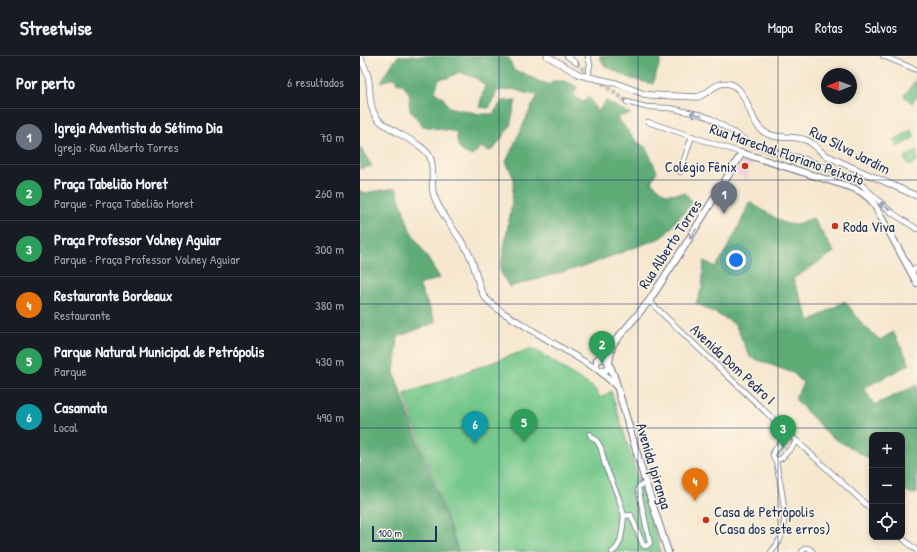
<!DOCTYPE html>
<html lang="pt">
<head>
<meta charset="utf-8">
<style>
  :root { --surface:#171b24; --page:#20242c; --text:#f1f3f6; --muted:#9ea1a6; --line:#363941; --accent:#ea580c }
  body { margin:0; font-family:"Patrick Hand",sans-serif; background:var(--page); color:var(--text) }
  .controls { position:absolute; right:12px; bottom:12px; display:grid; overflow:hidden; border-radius:8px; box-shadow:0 2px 6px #0003 }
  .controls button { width:36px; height:36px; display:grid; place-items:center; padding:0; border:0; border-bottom:1px solid var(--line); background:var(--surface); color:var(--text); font:20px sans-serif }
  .compass { position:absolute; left:461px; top:12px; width:36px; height:36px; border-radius:50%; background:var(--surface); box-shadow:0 2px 6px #0003; rotate:269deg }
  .scale { position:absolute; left:12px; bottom:10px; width:65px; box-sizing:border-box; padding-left:4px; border:2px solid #1b2f5e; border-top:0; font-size:11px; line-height:14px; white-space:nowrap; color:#1b2f5e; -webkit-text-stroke:3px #fcf5e5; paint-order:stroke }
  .you { position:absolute; left:376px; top:204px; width:14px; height:14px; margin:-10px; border:3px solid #fff; border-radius:50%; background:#1a73e8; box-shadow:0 0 0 6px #1a73e833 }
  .badge { display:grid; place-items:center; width:26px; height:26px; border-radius:50%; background:var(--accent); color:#fff; font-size:13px; font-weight:700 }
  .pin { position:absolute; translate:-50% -33px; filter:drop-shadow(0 1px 2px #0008) }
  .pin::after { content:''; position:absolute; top:21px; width:14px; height:12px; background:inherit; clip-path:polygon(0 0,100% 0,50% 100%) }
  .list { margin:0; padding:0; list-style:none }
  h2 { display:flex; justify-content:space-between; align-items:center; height:52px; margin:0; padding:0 16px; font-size:17px }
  h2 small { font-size:13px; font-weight:400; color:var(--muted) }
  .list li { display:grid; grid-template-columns:26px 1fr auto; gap:12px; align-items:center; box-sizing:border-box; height:56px; padding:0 16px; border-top:1px solid var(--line) }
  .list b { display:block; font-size:15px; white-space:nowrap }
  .list p { margin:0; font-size:13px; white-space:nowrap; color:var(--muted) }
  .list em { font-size:13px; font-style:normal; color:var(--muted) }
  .icon { flex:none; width:22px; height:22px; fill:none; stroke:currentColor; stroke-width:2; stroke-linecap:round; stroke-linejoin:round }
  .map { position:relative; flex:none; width:557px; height:496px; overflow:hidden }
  header { display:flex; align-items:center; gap:24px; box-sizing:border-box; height:56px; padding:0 20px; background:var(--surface); border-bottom:1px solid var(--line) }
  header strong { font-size:19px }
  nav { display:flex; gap:22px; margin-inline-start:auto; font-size:14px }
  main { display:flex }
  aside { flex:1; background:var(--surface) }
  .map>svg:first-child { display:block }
</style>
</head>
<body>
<header>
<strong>Streetwise</strong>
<nav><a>Mapa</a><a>Rotas</a><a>Salvos</a></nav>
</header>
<main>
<aside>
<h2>Por perto<small>6 resultados</small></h2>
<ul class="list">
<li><span class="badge" style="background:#6b7280">1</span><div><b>Igreja Adventista do Sétimo Dia</b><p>Igreja · Rua Alberto Torres</p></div><em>70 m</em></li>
<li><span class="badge" style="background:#2e9e5b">2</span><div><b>Praça Tabelião Moret</b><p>Parque · Praça Tabelião Moret</p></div><em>260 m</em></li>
<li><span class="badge" style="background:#2e9e5b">3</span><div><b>Praça Professor Volney Aguiar</b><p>Parque · Praça Professor Volney Aguiar</p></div><em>300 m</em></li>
<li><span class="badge" style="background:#e8710a">4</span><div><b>Restaurante Bordeaux</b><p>Restaurante</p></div><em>380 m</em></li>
<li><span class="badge" style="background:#2e9e5b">5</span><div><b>Parque Natural Municipal de Petrópolis</b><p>Parque</p></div><em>430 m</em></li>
<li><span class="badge" style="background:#0f9aa8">6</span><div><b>Casamata</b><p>Local</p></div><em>490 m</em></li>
</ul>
</aside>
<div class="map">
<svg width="557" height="496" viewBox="0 0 557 496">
  <rect width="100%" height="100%" fill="#fcf5e5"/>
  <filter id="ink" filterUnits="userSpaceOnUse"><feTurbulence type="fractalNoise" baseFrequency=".025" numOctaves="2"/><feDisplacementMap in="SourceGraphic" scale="8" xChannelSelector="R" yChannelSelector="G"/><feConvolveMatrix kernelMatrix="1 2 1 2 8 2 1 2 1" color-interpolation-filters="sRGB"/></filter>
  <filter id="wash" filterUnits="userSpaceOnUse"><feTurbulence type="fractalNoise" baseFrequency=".012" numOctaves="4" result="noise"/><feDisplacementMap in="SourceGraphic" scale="16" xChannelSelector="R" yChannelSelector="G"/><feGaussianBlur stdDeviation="0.9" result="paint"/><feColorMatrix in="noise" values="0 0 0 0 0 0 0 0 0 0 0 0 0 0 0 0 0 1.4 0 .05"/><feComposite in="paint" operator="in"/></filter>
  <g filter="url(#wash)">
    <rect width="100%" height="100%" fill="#f6e7ce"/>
    <polygon fill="#f4cfde" points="385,101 394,102 386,123 375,117"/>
    <g fill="#74c88b" stroke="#487c74">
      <polygon points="557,22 557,41 552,47 544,40"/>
      <polygon points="551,74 555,81 538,91 534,84"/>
      <polygon points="557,94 557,105 549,110 544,102"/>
      <polygon points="172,292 234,332 241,342 251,335 301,496 99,496 44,338"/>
      <polygon points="428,382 431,383 431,387 419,400 416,401 415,399 415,397"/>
    </g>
    <g fill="#5fac77" stroke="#3d6e6a">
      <path d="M38,0H135L149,2L154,15L164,17L178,25L191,29L192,25H205L217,31L214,40L223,46L229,41L238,56L246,45L271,58L257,61L275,84L286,92L297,115L291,126L306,138L325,137L333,146L303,181L228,209L149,231L140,215L151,153L154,123L146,106L171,52L178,39L165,37L153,33L137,35L129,52L119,51L125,29L116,22L99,16L88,22L79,23L75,36L83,42L89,51L120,58H133L142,45L156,44L150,70L134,93L129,95L121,91L112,100C96,93 99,93 96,76L63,70L50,54L49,47L50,39L43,28H38L34,22L21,26L27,15Z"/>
      <polygon points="239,0 304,0 301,3 293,28 272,23 245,10"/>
      <polygon points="0,91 12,110 0,113"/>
      <polygon points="36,132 50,174 80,222 59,229 76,266 38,281 34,317 98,496 0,496 0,134 4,137"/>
      <path d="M389,146L424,167L433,169L453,162L474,196L433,223L450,265L485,245L503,269L520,284L533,276L550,308L504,332L514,349L557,329V437L552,438L542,433V379H512V408L510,403L470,380L435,343L443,327L433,317L390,301L375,268L336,247L342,232L344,205L356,211C368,190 381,169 389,146Z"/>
    </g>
  </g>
  <g filter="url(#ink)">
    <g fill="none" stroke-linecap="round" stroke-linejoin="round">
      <g stroke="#cac2b8" stroke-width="4.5" stroke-dasharray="4.5 2" stroke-linecap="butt">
        <polyline points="216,7 231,19"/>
        <polyline points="237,23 267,46"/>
      </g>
      <g stroke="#686f85" stroke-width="6">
        <g id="minor">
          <polyline points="207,0 216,7"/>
          <polyline points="228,0 230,8 228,21"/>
          <polyline points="523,0 557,14"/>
          <polyline points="267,46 286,51 310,52 342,59 350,62 394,89 410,95 445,103 489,121 501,128 531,156 557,173"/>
          <polyline points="288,66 382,97"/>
          <polyline points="320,116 332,80"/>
          <polyline points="550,216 557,212"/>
          <polyline points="289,245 429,378 512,454"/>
          <polyline points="230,378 231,380 237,385 241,392 245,409 259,443 264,460"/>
          <path d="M429,378L413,396C413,400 413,403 417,404L422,402L437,385"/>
          <polyline points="541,481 557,495"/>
          <path d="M252,496C263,490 262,471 264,460L271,459L283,489L286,490L288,489L290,487L278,432L279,430L286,428"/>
          <path d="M411,496C435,472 420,433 416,404"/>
          <path d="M442,496C445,490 449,491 453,496"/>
        </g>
      </g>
      <g stroke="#686f85" stroke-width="7">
        <g id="tertiary">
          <path d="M187,0L220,19L256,27L284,38L291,39L337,41C349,39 355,24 370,28C388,33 389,66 404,76C415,84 433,79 446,84C453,87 459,94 465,99C469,101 473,102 476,104C486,109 497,113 507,118C524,125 540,133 557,140"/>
          <path d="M0,1C3,7 6,14 8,20C11,33 8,51 17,62C28,75 64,87 70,101C75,112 70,128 74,140C82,162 100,179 110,200C116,213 117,228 124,240C129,247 136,251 142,256L238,314"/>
        </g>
      </g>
      <g stroke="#686f85" stroke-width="8">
        <g id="secondary">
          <path d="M237,304L252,289L289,245L324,191L382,97L487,130C499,134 507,138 514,148L557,227"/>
          <polyline points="237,304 244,302 248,305 254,320 286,428 308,496"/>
          <path d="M237,304C237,307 236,308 236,311C237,313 252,325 256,330"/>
          <polyline points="239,314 245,315 248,312 252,289"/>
        </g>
      </g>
      <use href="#minor" stroke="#fff" stroke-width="4.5"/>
      <use href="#tertiary" stroke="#fff" stroke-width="5.5"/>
      <use href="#secondary" stroke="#fff" stroke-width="6"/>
    </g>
    <defs><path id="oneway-shaft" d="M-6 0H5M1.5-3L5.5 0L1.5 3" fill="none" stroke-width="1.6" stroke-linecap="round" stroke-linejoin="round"/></defs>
    <g stroke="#8d97ae">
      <use href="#oneway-shaft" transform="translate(336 58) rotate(-166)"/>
      <use href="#oneway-shaft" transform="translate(525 150) rotate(-140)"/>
      <use href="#oneway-shaft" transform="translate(333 178) rotate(122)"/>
    </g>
  </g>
  <path fill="none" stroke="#1b2f5e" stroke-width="1" stroke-opacity="0.55" d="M139,0V496M278,0V496M418,0V496M0,124H557M0,248H557M0,372H557"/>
  <g fill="#c8321e" stroke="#fcf5e5" stroke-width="1.5">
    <circle cx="385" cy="110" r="4"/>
    <circle cx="475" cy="170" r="4"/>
    <circle cx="346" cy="464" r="4"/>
  </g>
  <g text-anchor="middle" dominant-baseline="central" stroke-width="3" stroke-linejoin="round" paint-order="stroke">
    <g font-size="15" fill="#1b2f5e" stroke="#fcf5e5">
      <text transform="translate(490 94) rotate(27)">Rua Silva Jardim</text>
      <text transform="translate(427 98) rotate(19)">Rua Marechal Floriano Peixoto</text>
      <text transform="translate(310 188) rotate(-57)">Rua Alberto Torres</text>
      <text transform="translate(373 308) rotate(43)">Avenida Dom Pedro I</text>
      <text transform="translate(294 410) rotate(73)">Avenida Ipiranga</text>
    </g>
    <g font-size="15" fill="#1b2f5e" stroke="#fcf5e5" text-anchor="start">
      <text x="377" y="110" text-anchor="end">Colégio Fênix</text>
      <text x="483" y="170">Roda Viva</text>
      <text x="354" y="455">Casa de Petrópolis<tspan x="354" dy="17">(Casa dos sete erros)</tspan></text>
    </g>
  </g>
</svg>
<div class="controls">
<button>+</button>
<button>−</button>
<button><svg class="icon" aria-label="locate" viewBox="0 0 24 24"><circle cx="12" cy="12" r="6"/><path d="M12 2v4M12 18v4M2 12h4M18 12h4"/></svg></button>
</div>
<svg class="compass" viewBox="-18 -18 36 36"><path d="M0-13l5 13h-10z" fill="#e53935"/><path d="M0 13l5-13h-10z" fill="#9ea1a6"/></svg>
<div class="scale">100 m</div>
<div class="you"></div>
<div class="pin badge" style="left:364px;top:158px;background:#6b7280">1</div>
<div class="pin badge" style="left:242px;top:308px;background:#2e9e5b">2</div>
<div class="pin badge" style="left:423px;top:392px;background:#2e9e5b">3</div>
<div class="pin badge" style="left:335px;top:445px;background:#e8710a">4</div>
<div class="pin badge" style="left:164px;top:386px;background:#2e9e5b">5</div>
<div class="pin badge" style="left:115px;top:388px;background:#0f9aa8">6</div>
</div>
</main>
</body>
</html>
